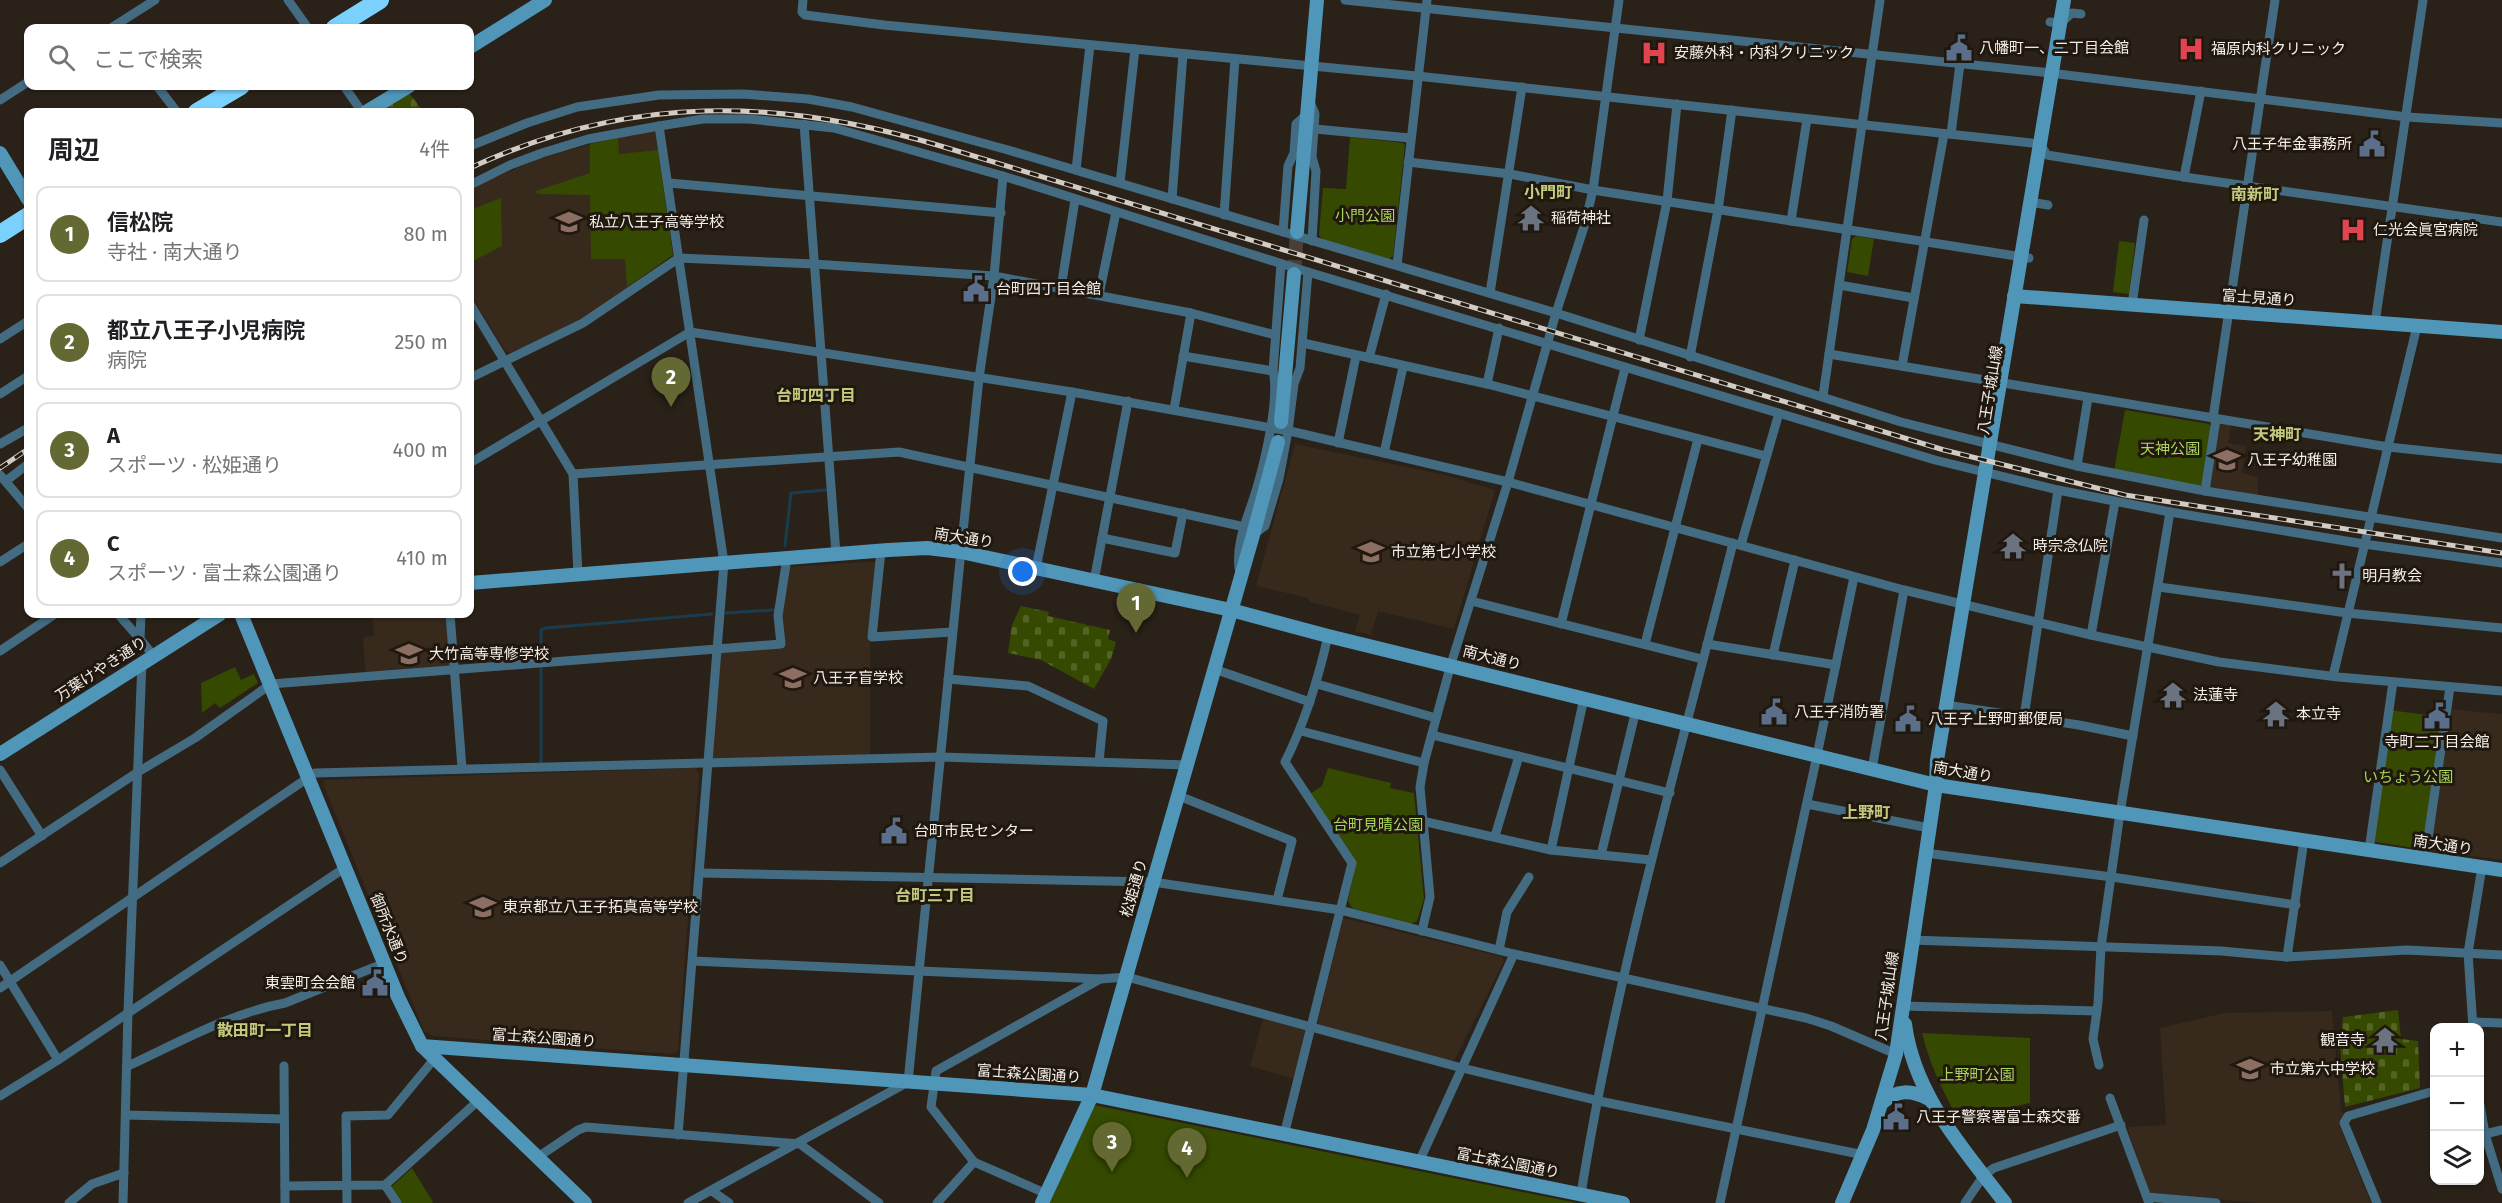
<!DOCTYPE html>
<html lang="ja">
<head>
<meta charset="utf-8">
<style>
  :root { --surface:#fff; --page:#f2f2f2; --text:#202124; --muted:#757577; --line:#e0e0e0; --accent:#646934 }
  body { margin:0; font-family:"Fira Sans","Noto Sans JP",sans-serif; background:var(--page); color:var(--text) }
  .controls { position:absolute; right:18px; bottom:18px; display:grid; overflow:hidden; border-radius:12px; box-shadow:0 2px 4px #0004 }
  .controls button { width:54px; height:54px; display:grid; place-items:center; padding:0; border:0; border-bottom:2px solid var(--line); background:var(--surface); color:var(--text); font:30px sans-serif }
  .you { position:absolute; left:1023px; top:572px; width:21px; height:21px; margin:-15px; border:4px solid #fff; border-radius:50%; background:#1a73e8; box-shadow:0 0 0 9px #1a73e833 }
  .badge { display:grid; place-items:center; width:39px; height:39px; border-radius:50%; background:var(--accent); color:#fff; font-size:20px; font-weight:700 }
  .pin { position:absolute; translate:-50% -50px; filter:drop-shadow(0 2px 3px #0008) }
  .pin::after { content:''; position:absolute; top:32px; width:21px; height:18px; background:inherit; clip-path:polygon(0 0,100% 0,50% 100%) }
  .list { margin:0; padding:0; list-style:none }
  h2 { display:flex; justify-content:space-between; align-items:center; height:78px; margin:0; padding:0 24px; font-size:26px }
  h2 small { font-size:20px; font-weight:400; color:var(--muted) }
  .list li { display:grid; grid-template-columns:39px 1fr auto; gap:18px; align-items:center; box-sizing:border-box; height:96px; margin:0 12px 12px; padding:0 12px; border:2px solid var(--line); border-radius:12px }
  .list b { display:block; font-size:22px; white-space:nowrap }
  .list p { margin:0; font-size:20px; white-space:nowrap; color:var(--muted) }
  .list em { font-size:20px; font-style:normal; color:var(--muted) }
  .icon { flex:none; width:33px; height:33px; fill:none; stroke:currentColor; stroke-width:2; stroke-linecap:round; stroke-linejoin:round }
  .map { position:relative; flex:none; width:2502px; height:1203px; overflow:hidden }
  .search { position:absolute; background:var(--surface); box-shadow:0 2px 4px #0004; left:24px; top:24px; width:450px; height:66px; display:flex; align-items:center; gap:15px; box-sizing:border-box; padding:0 21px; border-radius:12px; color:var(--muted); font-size:22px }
  .panel { position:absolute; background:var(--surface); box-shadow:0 2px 4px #0004; left:24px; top:108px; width:450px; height:510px; border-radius:12px }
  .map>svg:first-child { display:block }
</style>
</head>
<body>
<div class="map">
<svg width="2502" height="1203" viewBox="0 0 2502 1203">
  <defs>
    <pattern id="cemetery-stones" width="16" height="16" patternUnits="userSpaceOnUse" patternTransform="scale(1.5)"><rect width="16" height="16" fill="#354a00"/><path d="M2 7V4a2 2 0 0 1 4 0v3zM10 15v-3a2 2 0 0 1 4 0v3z" fill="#536425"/></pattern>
  </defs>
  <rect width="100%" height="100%" fill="#2a2118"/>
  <g fill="#372a1c">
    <polygon points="655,131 673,255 582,320 510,353 505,351 470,294 470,188 541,158 598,142"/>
    <polygon points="2216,419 2232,421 2228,443 2246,446 2242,473 2258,477 2258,500 2205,491"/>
    <polygon points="1295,444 1441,474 1495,490 1454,629 1378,611 1371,635 1355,631 1360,615 1311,602 1305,597 1256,586"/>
    <polygon points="880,561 870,641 870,759 708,762 718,650 781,644 778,616 785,567"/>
    <polygon points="372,614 450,614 455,670 366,677 363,637 374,636"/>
    <polygon points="2447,709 2502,714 2502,860 2426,850"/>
    <polygon points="695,768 699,773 678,1051 673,1054 433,1036 424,1031 323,784 325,780"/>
    <polygon points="1343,918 1503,957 1504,961 1455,1059 1450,1062 1319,1026 1317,1022"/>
    <polygon points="2332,1011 2341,1110 2344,1116 2339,1125 2371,1203 2258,1203 2149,1193 2127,1127 2166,1125 2160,1028 2225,1013"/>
    <polygon points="1264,1015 1311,1029 1298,1080 1250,1066"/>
  </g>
  <g fill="url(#cemetery-stones)">
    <polygon points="405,88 424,112 366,112"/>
    <polygon points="1021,606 1049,612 1048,616 1110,630 1108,639 1116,642 1111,659 1094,689 1041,660 1008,653 1012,625"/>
    <polygon points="2398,1010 2401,1039 2418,1041 2420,1088 2345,1107 2340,1045 2343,1017"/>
  </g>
  <g fill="#354a00">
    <polygon points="1350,137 1403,143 1405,145 1393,256 1389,259 1322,239 1319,235 1323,188 1346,189"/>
    <polygon points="618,138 619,154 658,150 673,255 627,287 625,259 591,259 590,195 537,194 536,191 590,173 590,144"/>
    <polygon points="501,198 502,246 473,261 470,256 470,210"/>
    <polygon points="1856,236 1874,239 1868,276 1847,272 1852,239"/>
    <polygon points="2119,241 2135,243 2129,294 2113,292"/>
    <polygon points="2125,410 2209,424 2211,427 2202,484 2198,487 2114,471"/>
    <polygon points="235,667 241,680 254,674 258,683 220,708 215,703 202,713 201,683"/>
    <polygon points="2389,710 2427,715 2425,727 2444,729 2426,850 2370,841"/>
    <polygon points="1328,768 1391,783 1390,788 1414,793 1424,899 1417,921 1410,924 1352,908 1348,901 1356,862 1311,793 1322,786"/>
    <path d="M1922,1033L2030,1038V1103L1958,1119C1942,1090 1930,1065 1922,1033Z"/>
    <polygon points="1094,1105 1577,1203 1050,1203"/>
    <polygon points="412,1168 433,1202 432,1203 401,1203 391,1187"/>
  </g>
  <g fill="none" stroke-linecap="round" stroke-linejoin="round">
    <g stroke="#193c4f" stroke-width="3">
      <polyline points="785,546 791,493 826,490"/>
      <polyline points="726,613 773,610"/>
      <polyline points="541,658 541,630 546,628 712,614"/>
      <polyline points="541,668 541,762"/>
    </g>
    <polyline stroke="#484037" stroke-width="14" stroke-dasharray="14 7" stroke-linecap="butt" points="1294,274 1297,232"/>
    <g stroke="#436c82" stroke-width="9">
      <polyline points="288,0 308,28"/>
      <polyline points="803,0 802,12 805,15 884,25 1417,76 2040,144 2047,155 2184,177 2502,222"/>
      <polyline points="1345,0 2042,72 2407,117 2502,123"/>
      <polyline points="2050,22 2061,23 2072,13 2081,14"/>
      <polyline points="111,28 155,0"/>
      <polyline points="157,86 177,112"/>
      <polyline points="344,86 362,112"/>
      <polyline points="0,100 28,82"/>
      <polyline points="1310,102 1315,114 1312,157 1316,171 1312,241"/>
      <polyline points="804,124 836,554"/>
      <polyline points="659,126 724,563 678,1135"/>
      <polyline points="1315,129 1410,138"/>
      <polyline points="1951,134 1960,64"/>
      <polyline points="470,146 527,123 577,107 659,95 743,94 808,99 852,107 1008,150 1556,313 1901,422 2077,466 2205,491 2502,538"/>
      <polyline points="1408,162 1510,174 1593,190 2029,258"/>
      <polyline points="1076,170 1090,45"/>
      <polyline points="2184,177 2201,91"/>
      <polyline points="669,183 1001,213"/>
      <polyline points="1120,183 1135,49"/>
      <polyline points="470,185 510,165 542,153 588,139 659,126 703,119 749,119 834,128 1003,176 1308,272 1935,460 2058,490 2170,512 2364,544 2502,563"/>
      <polyline points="1172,199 1183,54"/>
      <polyline points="2030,202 2048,205"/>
      <polyline points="1224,215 1235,59"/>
      <polyline points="1791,221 1807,119"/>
      <polyline points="1283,232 1288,166 1294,153 1296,124 1307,114"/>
      <polyline points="1397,265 1427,0"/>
      <polyline points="1839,285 1914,298"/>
      <polyline points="1061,288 1075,200"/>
      <polyline points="1490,293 1522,87"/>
      <polyline points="1099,295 1116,212"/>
      <polyline points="470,304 573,474 578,574"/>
      <polyline points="2132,305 2144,220"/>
      <polyline points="2375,323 2423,0"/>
      <polyline points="0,339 28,321"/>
      <polyline points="1639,340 1667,201 1677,104"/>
      <polyline points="1303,343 1487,384 1766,456"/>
      <polyline points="1829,354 2388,447 2502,459"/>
      <polyline points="1183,356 1273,371"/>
      <polyline points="1690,357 1718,210 1732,110"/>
      <polyline points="1369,358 1386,294"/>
      <polyline points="1902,366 1944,134"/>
      <polyline points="470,378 583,323 679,258 814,264 994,276 1191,313 1275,335"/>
      <polyline points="1487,384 1499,328"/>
      <polyline points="0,394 28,376"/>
      <polyline points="1823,396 1880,0"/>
      <polyline points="1174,409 1191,313"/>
      <polyline points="2213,418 2275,0"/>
      <polyline points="1338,443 1356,356"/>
      <polyline points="0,444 28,428"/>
      <polyline points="1384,453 1403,367"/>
      <polyline points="470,463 690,332 1072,392 1294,432 1508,482 1904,590 2091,635 2219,662 2338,677 2502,691"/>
      <polyline points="2077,466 2088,398"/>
      <polyline points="573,474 899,452 1245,527"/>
      <polyline points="0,475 28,508"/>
      <polyline points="6,481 28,464"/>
      <polyline points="2205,491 2216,419"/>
      <polyline points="1253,535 1265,526 1279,479 1288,431 1294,384 1300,368 1308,272"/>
      <polyline points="1102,538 1175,553 1183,513"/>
      <polyline points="1741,545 1779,413"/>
      <polyline points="881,551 872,637 952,632"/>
      <polyline points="0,562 28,544"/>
      <polyline points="1036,568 1072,392"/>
      <path d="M1240,574C1234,547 1247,519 1255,494C1264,465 1280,400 1273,371L1281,264"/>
      <polyline points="1094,581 1128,401"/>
      <polyline points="2159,587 2347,613 2502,628"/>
      <polyline points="1471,601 1702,659"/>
      <polyline points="118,614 140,639"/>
      <polyline points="141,614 140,639 153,655"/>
      <polyline points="450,614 462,768"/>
      <polyline points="1561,624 1625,368"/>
      <polyline points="2091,635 2115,502"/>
      <polyline points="1645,644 1698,439"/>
      <polyline points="1707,644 1836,665"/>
      <polyline points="0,651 55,614"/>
      <polyline points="1773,655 1795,560"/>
      <polyline points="1214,669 1310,702"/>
      <polyline points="2333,676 2417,326"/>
      <polyline points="948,679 1028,686 1103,721 1099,762"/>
      <polyline points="1317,684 1436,718"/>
      <polyline points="1946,705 2079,725 2133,736"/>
      <polyline points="2024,717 2058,490"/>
      <polyline points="1301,731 1424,763"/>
      <polyline points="1432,735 1670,793"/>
      <polyline points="1872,769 1904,590"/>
      <polyline points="0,770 42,836"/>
      <polyline points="1179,796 1292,841 1277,900"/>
      <polyline points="1807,804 1929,828"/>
      <polyline points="1422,821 1551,850 1651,860"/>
      <polyline points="1495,836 1519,756"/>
      <polyline points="1551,850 1584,698"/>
      <polyline points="2369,850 2393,682"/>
      <polyline points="1925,853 2112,877 2296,905"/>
      <polyline points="1601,855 1636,710"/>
      <polyline points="2425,859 2450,687"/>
      <polyline points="0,863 138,772 195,738 271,684 781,644 778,616 787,558"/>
      <polyline points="700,873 1153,882 1340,910 1514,954 1806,1018 1831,1026 1896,1054"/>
      <polyline points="1422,931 1430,897 1420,787 1424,763 1451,664 1508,482 1556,313 1584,227 1593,190 1619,0"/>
      <polyline points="1911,940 2221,951 2287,957 2407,950 2502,955"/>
      <polyline points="1499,950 1507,912 1529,877"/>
      <polyline points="2287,957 2304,840"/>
      <polyline points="693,961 1100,979 1127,977 1462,1068 1599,1101 1864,1155"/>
      <polyline points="0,965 58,1060"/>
      <polyline points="0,988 315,773 941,757 1187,765"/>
      <polyline points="1902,1006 2096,1011"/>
      <polyline points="2473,1022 2502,1023"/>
      <polyline points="2473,1028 2468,953 2482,867"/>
      <polyline points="2099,1065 2093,1039 2098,1003 2101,947 2120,813 2170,512"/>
      <path d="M128,1066C178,1043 230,1013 285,1003L385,963"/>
      <polyline points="284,1066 285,1203"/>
      <polyline points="0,1096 58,1060 346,867"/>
      <polyline points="2110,1098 2149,1203"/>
      <polyline points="2480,1105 2485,1134 2502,1189"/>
      <polyline points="126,1115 284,1119"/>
      <polyline points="2485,1134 2502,1130"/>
      <path d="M1284,1135L1352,863L1285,762C1305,722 1318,680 1328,636"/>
      <polyline points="538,1157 578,1130 586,1127 800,1144 879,1203"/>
      <polyline points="1419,1162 1514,954"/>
      <polyline points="385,1185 397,1203"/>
      <polyline points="285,1186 385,1185 479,1100"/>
      <polyline points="712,1191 729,1203"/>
      <polyline points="1047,1194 974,1162 931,1107 936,1071 1100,979"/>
      <path d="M1581,1194C1616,974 1679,759 1733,543"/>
      <polyline points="2147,1197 2216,1203"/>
      <polyline points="69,1203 92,1184 124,1173"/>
      <polyline points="123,1203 128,1011 142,662"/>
      <polyline points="347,1203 346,1116 388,1115 435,1058"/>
      <polyline points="688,1203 908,1082 960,561 979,378 994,276 1003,176"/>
      <polyline points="937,1203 974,1162"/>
      <polyline points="1720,1203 1815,765 1854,577"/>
      <polyline points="1965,1203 1984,1175 1994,1168 2121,1125"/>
      <polyline points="2377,1203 2344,1123 2348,1116 2434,1091"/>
    </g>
    <g stroke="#5096b9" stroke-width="14">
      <polyline points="470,47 545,0"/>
      <polyline points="366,112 409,86"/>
      <polyline points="0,153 28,199"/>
      <polyline points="1297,232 1317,0"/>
      <polyline points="2014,296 2502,332"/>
      <polyline points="1281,422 1294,274"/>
      <polyline points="470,583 888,550 927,548 961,552 1231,610 1328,636 1936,785 2502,870"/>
      <polyline points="241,614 398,997 422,1046 585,1203"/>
      <polyline points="0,754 220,614"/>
      <path d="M1905,1024C1914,1095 1963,1148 2005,1203"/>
      <polyline points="422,1046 1092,1095 1623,1203"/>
      <path d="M1882,1103C1897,1089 1911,1090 1929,1099"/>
      <polyline points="1042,1203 1092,1095 1253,535 1278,442"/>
      <polyline points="1842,1203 1873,1130 1896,1054 1936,785 1937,760 2064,0"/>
    </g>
    <g stroke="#7bd1fd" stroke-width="18">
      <polyline points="335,28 380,0"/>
      <polyline points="197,112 241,86"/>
      <polyline points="0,234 28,216"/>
    </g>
    <g stroke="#d2ccc5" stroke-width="5">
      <g id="rail">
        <path d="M470,168C629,94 779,97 944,147L1944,450L2125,495L2502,553"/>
        <polyline points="0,468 28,449"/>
      </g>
    </g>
    <use href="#rail" stroke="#20180f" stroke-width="3" stroke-dasharray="9" stroke-linecap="butt"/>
  </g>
  <defs>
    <g id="civic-bare" transform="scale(2.07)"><path d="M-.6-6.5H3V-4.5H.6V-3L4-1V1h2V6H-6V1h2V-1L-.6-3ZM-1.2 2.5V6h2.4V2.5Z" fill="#5c6f8a" stroke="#20180f" stroke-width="2.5" paint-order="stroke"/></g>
    <g id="hospital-bare" transform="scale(2.07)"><path d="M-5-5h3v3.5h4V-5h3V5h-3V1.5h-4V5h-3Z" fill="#e0444e" stroke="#20180f" stroke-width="2.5" paint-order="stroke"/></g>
    <g id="temple-bare" transform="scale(2.07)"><path d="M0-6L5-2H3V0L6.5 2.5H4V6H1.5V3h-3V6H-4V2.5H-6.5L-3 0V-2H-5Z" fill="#6b7280" stroke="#20180f" stroke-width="2.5" paint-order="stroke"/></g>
    <g id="school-bare" transform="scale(2.07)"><path d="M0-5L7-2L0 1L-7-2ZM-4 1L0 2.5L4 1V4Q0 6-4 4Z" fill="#8d6e63" stroke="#20180f" stroke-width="2.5" paint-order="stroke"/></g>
    <g id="church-bare" transform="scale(2.07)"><path d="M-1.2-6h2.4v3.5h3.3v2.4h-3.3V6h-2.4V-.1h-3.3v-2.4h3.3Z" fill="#6b7280" stroke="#20180f" stroke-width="2.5" paint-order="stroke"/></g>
    <g id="university-bare" transform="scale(2.07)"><path d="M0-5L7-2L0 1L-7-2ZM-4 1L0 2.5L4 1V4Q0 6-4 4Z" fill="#8d6e63" stroke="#20180f" stroke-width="2.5" paint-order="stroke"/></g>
  </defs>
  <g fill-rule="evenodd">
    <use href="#civic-bare" x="1959" y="48"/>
    <use href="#hospital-bare" x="2191" y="49"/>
    <use href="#hospital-bare" x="1654" y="53"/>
    <use href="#civic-bare" x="2372" y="144"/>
    <use href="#temple-bare" x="1531" y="218"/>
    <use href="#school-bare" x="569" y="222"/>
    <use href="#hospital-bare" x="2353" y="230"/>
    <use href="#civic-bare" x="976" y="289"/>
    <use href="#school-bare" x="2227" y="460"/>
    <use href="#temple-bare" x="2013" y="546"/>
    <use href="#school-bare" x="1371" y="552"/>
    <use href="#church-bare" x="2342" y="576"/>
    <use href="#university-bare" x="409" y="654"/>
    <use href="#school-bare" x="793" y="678"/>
    <use href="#temple-bare" x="2173" y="695"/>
    <use href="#civic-bare" x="1774" y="712"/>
    <use href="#temple-bare" x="2276" y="714"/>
    <use href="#civic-bare" x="2437" y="716"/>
    <use href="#civic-bare" x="1908" y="719"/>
    <use href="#civic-bare" x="894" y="831"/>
    <use href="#school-bare" x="483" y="907"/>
    <use href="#civic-bare" x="375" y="983"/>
    <use href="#temple-bare" x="2385" y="1040"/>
    <use href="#school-bare" x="2250" y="1069"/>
    <use href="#civic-bare" x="1896" y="1117"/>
  </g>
  <g text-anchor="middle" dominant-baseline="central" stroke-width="6" stroke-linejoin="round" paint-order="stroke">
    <g font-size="15" fill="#f4eee8" stroke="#20180f" text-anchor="start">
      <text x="1979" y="48">八幡町一、二丁目会館</text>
      <text x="2211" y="49">福原内科クリニック</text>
      <text x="1674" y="53">安藤外科・内科クリニック</text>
      <text x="2352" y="144" text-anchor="end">八王子年金事務所</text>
      <text x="1551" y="218">稲荷神社</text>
      <text x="589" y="222">私立八王子高等学校</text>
      <text x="2373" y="230">仁光会眞宮病院</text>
      <text x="996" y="289">台町四丁目会館</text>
      <text x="2247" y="460">八王子幼稚園</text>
      <text x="2033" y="546">時宗念仏院</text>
      <text x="1391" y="552">市立第七小学校</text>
      <text x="2362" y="576">明月教会</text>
      <text x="429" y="654">大竹高等専修学校</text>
      <text x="813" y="678">八王子盲学校</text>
      <text x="2193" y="695">法蓮寺</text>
      <text x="1794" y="712">八王子消防署</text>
      <text x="2296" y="714">本立寺</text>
      <text x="1928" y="719">八王子上野町郵便局</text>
      <text x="2437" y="742" text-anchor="middle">寺町二丁目会館</text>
      <text x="914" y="831">台町市民センター</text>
      <text x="503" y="907">東京都立八王子拓真高等学校</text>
      <text x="355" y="983" text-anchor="end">東雲町会会館</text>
      <text x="2365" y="1040" text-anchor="end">観音寺</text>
      <text x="2270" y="1069">市立第六中学校</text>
      <text x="1916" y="1117">八王子警察署富士森交番</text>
    </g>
    <g font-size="15" fill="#abd75b" stroke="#20180f">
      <text x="1365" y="216">小門公園</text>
      <text x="2170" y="449">天神公園</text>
      <text x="2408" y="777">いちょう公園</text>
      <text x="1378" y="825">台町見晴公園</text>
      <text x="1977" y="1075">上野町公園</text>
    </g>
    <g font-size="15" fill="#f4eee8" stroke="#20180f">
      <text transform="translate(2259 298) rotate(4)">富士見通り</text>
      <text transform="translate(1990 390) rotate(-81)">八王子城山線</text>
      <text transform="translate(964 538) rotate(9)">南大通り</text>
      <text transform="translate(1492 658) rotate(14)">南大通り</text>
      <text transform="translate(101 669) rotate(-33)">万葉けやき通り</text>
      <text transform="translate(1963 772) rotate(10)">南大通り</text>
      <text transform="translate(2443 845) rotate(9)">南大通り</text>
      <text transform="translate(1134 888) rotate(-74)">松姫通り</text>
      <text transform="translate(389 929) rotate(68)">御所水通り</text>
      <text transform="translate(1887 996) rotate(-82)">八王子城山線</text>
      <text transform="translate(544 1038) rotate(4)">富士森公園通り</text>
      <text transform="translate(1029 1074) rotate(4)">富士森公園通り</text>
      <text transform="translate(1508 1163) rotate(11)">富士森公園通り</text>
    </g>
    <g font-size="16" font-weight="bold" fill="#c3cb7e" stroke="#20180f">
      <text x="1548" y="192">小門町</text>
      <text x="2255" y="194">南新町</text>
      <text x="816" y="395">台町四丁目</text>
      <text x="2277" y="434">天神町</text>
      <text x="1866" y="812">上野町</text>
      <text x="935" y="895">台町三丁目</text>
      <text x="265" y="1030">散田町一丁目</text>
    </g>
  </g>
</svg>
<div class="controls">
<button>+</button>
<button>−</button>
<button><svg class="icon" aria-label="layers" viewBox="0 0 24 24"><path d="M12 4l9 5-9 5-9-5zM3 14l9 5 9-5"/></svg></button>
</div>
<div class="you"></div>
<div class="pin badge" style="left:1136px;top:633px">1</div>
<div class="pin badge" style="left:671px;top:407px">2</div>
<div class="pin badge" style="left:1112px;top:1172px">3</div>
<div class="pin badge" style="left:1187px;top:1178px">4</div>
<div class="search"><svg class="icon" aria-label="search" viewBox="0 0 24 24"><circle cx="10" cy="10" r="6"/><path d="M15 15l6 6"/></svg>ここで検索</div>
<section class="panel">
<h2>周辺<small>4件</small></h2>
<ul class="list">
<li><span class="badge">1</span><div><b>信松院</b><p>寺社 · 南大通り</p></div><em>80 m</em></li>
<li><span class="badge">2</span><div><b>都立八王子小児病院</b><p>病院</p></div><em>250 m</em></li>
<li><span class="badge">3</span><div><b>A</b><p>スポーツ · 松姫通り</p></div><em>400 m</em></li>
<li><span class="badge">4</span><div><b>C</b><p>スポーツ · 富士森公園通り</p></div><em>410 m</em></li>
</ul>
</section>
</div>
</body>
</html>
